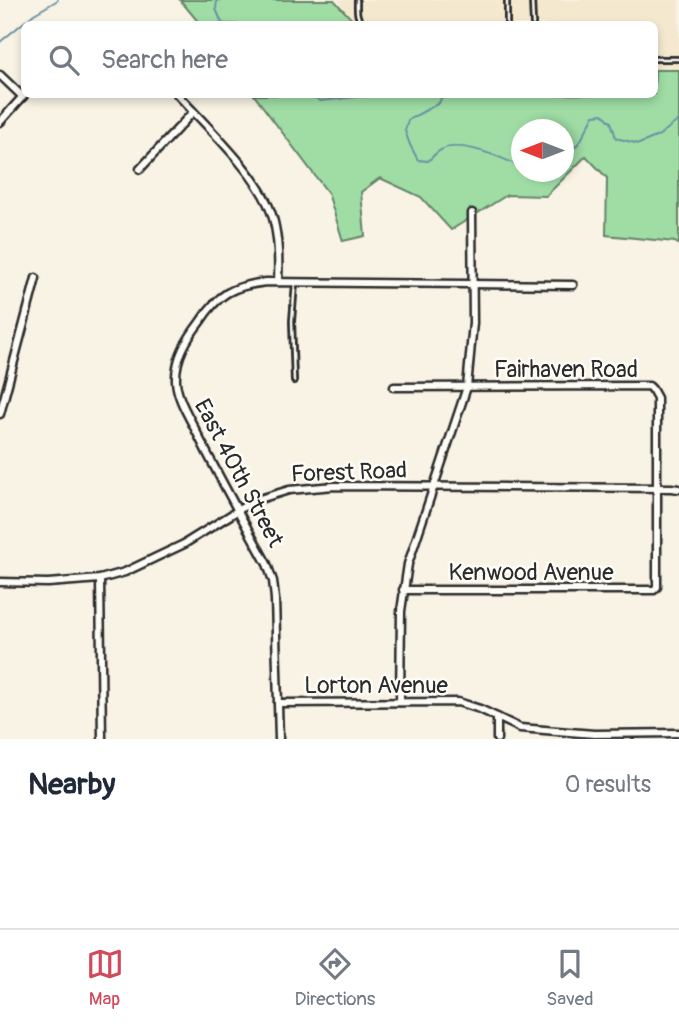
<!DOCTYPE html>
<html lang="en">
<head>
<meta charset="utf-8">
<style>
  :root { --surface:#fff; --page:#f2f2f3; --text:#1f2937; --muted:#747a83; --line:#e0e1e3; --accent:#d1495b }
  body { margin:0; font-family:Pangolin,sans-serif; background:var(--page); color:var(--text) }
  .compass { position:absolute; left:511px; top:119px; width:63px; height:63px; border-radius:50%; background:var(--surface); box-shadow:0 4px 10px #0003; rotate:270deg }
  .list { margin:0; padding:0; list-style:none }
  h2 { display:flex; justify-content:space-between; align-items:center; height:91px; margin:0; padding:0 28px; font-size:30px }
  h2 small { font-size:23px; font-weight:400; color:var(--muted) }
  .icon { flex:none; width:38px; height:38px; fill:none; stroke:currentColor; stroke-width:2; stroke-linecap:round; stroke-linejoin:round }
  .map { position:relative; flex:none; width:679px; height:739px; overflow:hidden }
  .search { position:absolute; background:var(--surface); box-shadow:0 4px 10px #0003; left:21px; right:21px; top:21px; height:77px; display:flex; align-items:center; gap:18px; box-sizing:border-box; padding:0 24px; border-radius:10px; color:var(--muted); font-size:26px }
  .sheet { height:189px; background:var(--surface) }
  nav { display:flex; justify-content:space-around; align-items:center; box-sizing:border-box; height:98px; border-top:2px solid var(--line); background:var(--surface); font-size:19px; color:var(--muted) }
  nav a { display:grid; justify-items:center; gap:4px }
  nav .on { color:var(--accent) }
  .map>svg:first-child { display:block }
</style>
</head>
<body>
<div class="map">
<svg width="679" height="739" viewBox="0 0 679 739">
  <rect width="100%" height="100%" fill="#f9f3e5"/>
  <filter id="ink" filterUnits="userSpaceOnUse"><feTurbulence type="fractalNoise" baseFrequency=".0143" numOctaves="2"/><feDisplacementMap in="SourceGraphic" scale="14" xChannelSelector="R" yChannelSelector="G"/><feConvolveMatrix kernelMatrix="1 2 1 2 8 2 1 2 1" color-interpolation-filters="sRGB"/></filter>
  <g filter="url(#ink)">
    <polygon fill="#f4e8cf" points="339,0 679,0 679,89 655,88 654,24 350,24"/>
    <g fill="#9fdda5" stroke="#658468" stroke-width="2" fill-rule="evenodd">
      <polygon points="180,0 334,0 356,24 200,24"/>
      <path d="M655,70H679V245L675,242L606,235L607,178L586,156L546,196L507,195L451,230L421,197L380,178L361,192L365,236L343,241L328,193L254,95L654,94ZM522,130H564V172H522Z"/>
    </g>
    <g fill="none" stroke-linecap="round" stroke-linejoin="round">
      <g stroke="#6992a3" stroke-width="2">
        <polyline points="217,0 216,9 222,23 225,24"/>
        <polyline points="0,42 34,14 58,0"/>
        <polyline points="309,94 320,101 383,94"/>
        <path d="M443,94L439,103L408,120L405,131L410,145L418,160L428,161C432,158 436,152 441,150C459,139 504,158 522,168"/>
        <polyline points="564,160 581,140 594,115 603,114 611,122 616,138 639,144 658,136 679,120"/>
        <path d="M527,172C536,177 544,178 553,172"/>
      </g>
      <g stroke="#2b2b2b" stroke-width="8">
        <g id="lane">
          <path d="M357,0C357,9 356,17 362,24"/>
          <polyline points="532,0 533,24"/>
          <polyline points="507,24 507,0"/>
          <polyline points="654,59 679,59"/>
          <polyline points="294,381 292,321 295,283"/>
        </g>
      </g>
      <g stroke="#2b2b2b" stroke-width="11">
        <g id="street">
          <polyline points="0,75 23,97"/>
          <path d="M177,94C205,125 258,174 271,212C279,234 279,260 278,282"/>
          <polyline points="0,122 25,94"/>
          <polyline points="140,169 193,112"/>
          <polyline points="394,387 649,386 652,389 657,398 657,587 654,590 403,590"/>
          <polyline points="0,414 36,278"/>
          <polyline points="100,579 102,739"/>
          <polyline points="0,582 48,583 100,579 125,572 184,544 253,501 289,490 334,486 671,488 679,489"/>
          <polyline points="400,702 401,611 408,564 467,387 473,323 472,213"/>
          <polyline points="278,703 458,702 480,709 520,728 594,734 679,733"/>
          <path d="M279,739L275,599L273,581L267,564C243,520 218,476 196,431C188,415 177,398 176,381C175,358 187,339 200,322C218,294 232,286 266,282L573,285"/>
          <polyline points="497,739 497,717"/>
        </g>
      </g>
      <use href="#lane" stroke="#fdfcf7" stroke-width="2.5"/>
      <use href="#street" stroke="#fdfcf7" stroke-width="6"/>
    </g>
  </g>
  <g text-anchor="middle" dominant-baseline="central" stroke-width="5" stroke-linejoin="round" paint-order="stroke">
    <g font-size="23" fill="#2b2b2b" stroke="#fdfcf7">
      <text x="566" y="369">Fairhaven Road</text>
      <text transform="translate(349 472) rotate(-2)">Forest Road</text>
      <text transform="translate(239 473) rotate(62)">East 40th Street</text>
      <text x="531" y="572">Kenwood Avenue</text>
      <text x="376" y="685">Lorton Avenue</text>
    </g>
  </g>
</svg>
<svg class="compass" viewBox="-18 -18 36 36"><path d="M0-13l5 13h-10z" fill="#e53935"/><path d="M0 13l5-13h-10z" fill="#747a83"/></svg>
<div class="search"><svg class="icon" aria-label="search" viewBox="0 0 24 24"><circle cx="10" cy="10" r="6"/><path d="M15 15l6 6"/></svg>Search here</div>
</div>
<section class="sheet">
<h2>Nearby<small>0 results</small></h2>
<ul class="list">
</ul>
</section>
<nav>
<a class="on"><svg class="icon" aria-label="map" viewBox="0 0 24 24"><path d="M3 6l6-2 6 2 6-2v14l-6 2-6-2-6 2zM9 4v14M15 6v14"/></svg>Map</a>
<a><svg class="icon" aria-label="directions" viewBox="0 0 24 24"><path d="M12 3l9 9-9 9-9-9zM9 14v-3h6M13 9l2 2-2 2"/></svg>Directions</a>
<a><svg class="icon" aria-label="saved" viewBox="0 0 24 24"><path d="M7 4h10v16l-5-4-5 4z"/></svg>Saved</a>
</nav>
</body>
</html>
